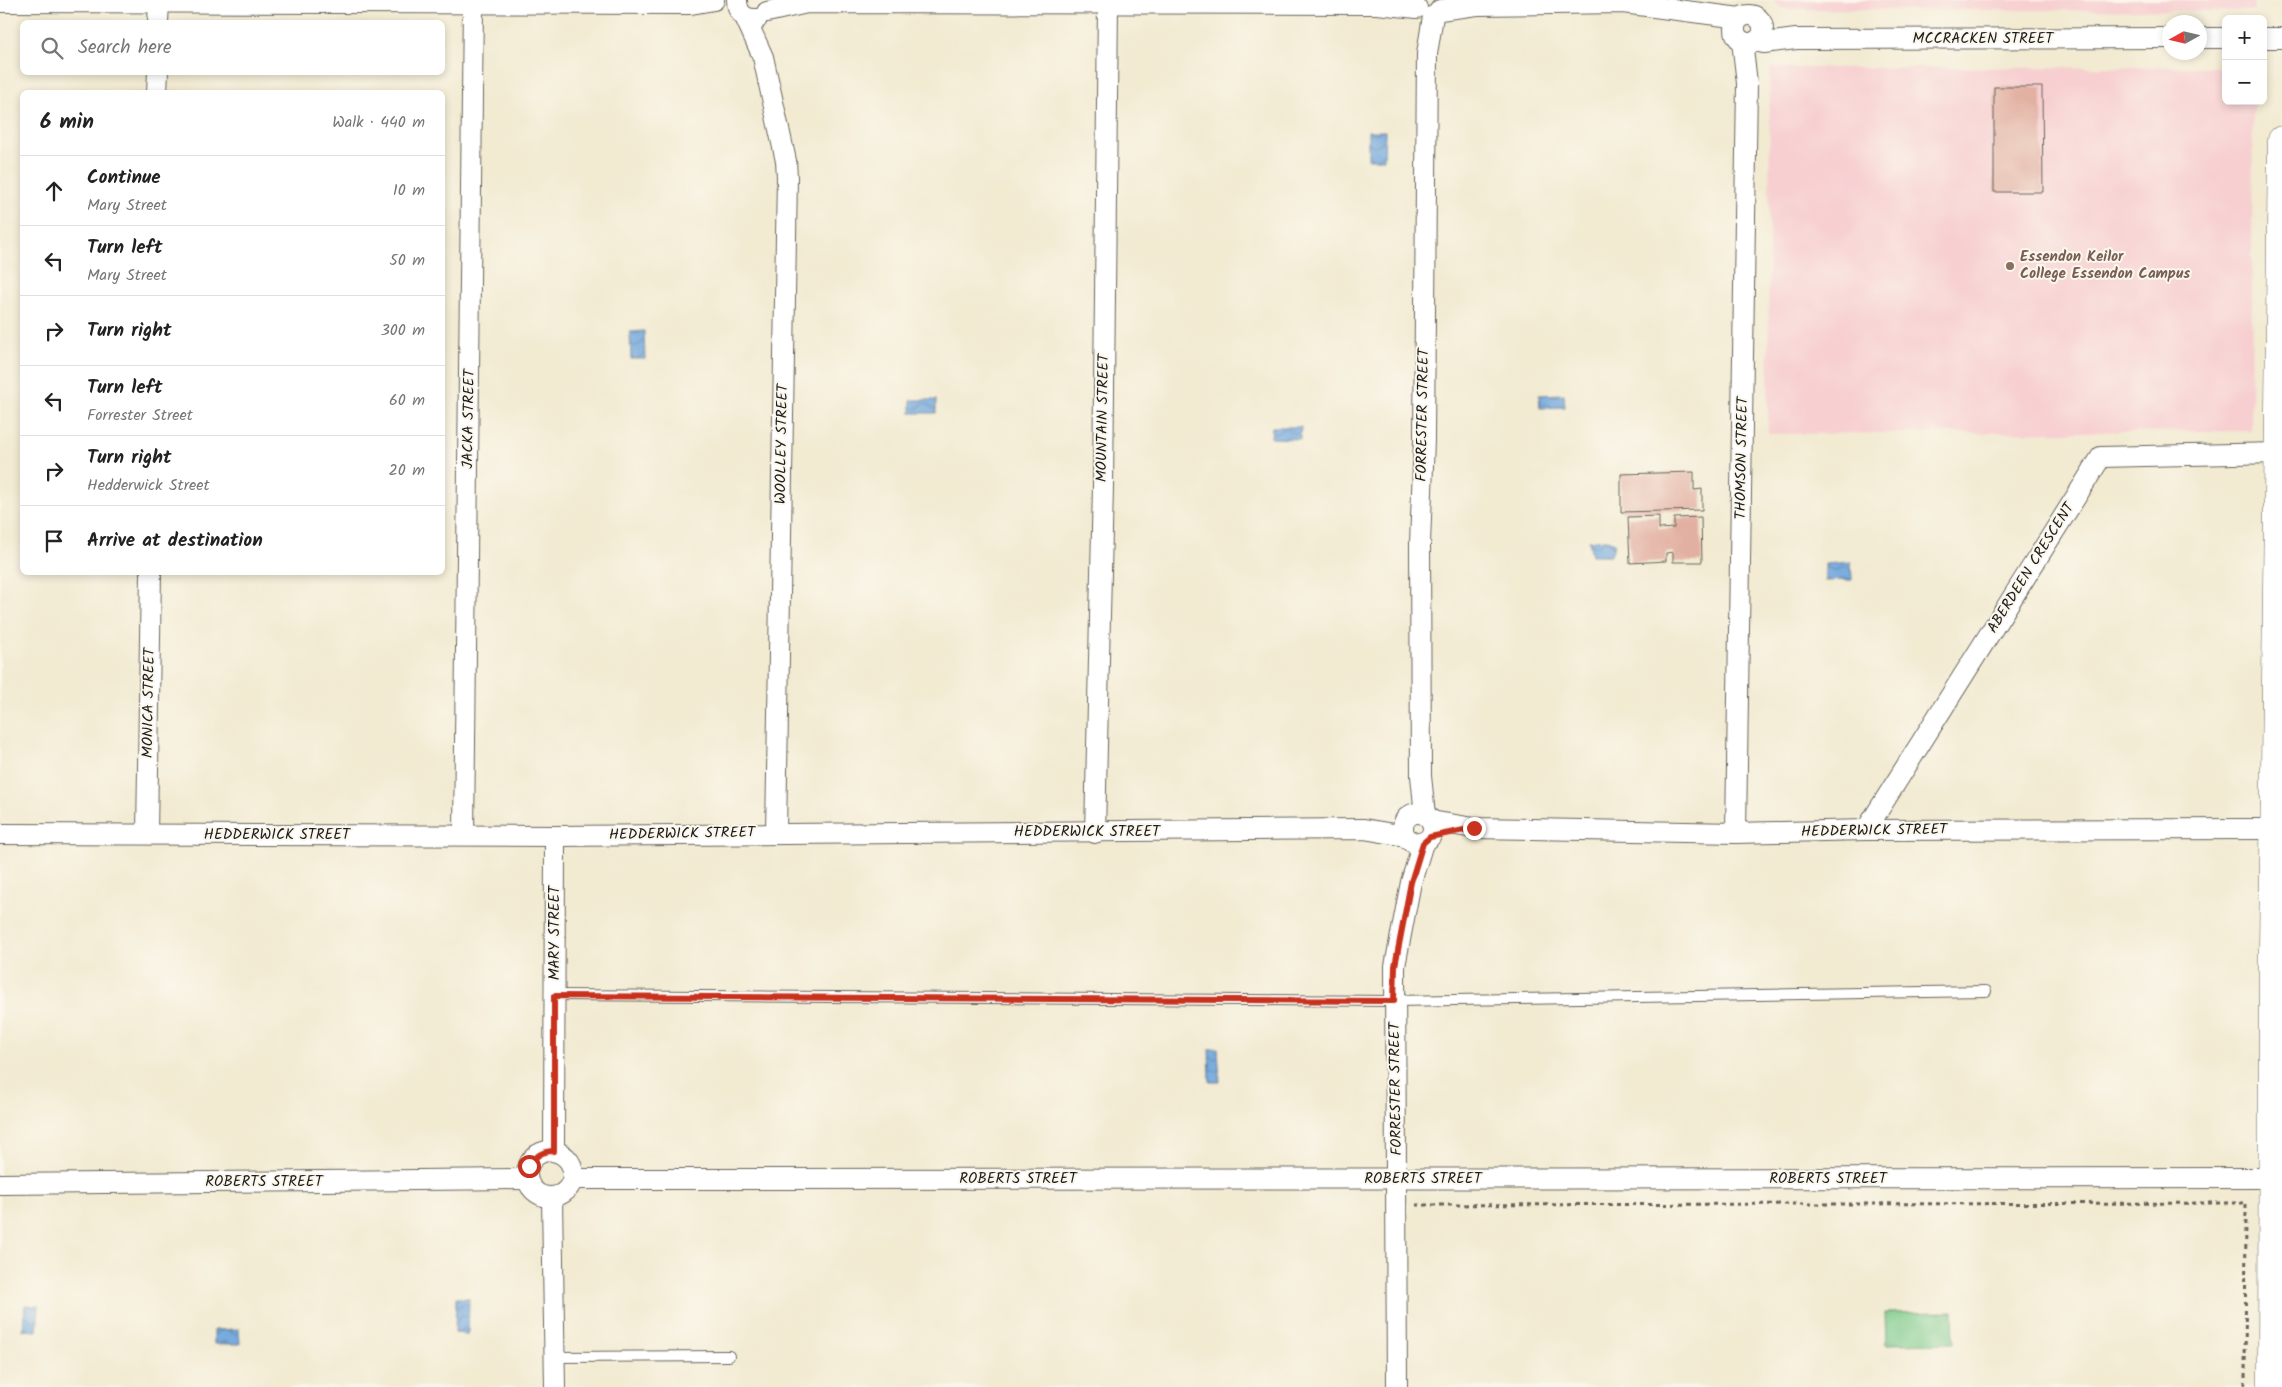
<!DOCTYPE html>
<html lang="en">
<head>
<meta charset="utf-8">
<style>
  :root { --surface:#fff; --page:#f2f2f2; --text:#222; --muted:#767676; --line:#e0e0e0 }
  body { margin:0; font-family:Kalam,sans-serif; background:var(--page); color:var(--text) }
  .controls { position:absolute; right:15px; top:15px; display:grid; overflow:hidden; border-radius:8px; box-shadow:0 2px 8px #0003 }
  .controls button { width:45px; height:45px; display:grid; place-items:center; padding:0; border:0; border-bottom:1px solid var(--line); background:var(--surface); color:var(--text); font:25px sans-serif }
  .compass { position:absolute; left:2162px; top:15px; width:45px; height:45px; border-radius:50%; background:var(--surface); box-shadow:0 2px 8px #0003; rotate:262deg }
  .stop { position:absolute; width:15px; height:15px; margin:-11px; border:4px solid #c8321e; border-radius:50%; background:#fff }
  .stop.end { background:#c8321e; border-color:#fff; box-shadow:0 1px 5px #0008 }
  .list { margin:0; padding:0; list-style:none }
  h2 { display:flex; justify-content:space-between; align-items:center; height:65px; margin:0; padding:0 20px; font-size:21px }
  h2 small { font-size:16px; font-weight:400; color:var(--muted) }
  .list li { display:grid; grid-template-columns:32px 1fr auto; gap:15px; align-items:center; box-sizing:border-box; height:70px; padding:0 20px; border-top:1px solid var(--line) }
  .list b { display:block; font-size:19px; white-space:nowrap }
  .list p { margin:0; font-size:16px; white-space:nowrap; color:var(--muted) }
  .list em { font-size:16px; font-style:normal; color:var(--muted) }
  .icon { flex:none; width:28px; height:28px; fill:none; stroke:currentColor; stroke-width:2; stroke-linecap:round; stroke-linejoin:round }
  .map { position:relative; flex:none; width:2282px; height:1387px; overflow:hidden }
  .search { position:absolute; background:var(--surface); box-shadow:0 2px 8px #0003; left:20px; top:20px; width:425px; height:55px; display:flex; align-items:center; gap:12px; box-sizing:border-box; padding:0 18px; border-radius:8px; color:var(--muted); font-size:19px }
  .panel { position:absolute; background:var(--surface); box-shadow:0 2px 8px #0003; left:20px; top:90px; width:425px; height:485px; border-radius:8px }
  .map>svg:first-child { display:block }
</style>
</head>
<body>
<div class="map">
<svg width="2282" height="1387" viewBox="0 0 2282 1387">
  <defs>
    <pattern id="water-waves" width="16" height="10" patternUnits="userSpaceOnUse" patternTransform="scale(1.25)"><rect width="16" height="10" fill="#6ea5dc"/><path d="M0 5q4-4 8 0t8 0" fill="none" stroke="#5a86b2"/></pattern>
  </defs>
  <rect width="100%" height="100%" fill="#fbf7ec"/>
  <filter id="ink" filterUnits="userSpaceOnUse"><feTurbulence type="fractalNoise" baseFrequency=".02" numOctaves="2"/><feDisplacementMap in="SourceGraphic" scale="10" xChannelSelector="R" yChannelSelector="G"/><feConvolveMatrix kernelMatrix="1 2 1 2 8 2 1 2 1" color-interpolation-filters="sRGB"/></filter>
  <filter id="wash" filterUnits="userSpaceOnUse"><feTurbulence type="fractalNoise" baseFrequency=".0096" numOctaves="4" result="noise"/><feDisplacementMap in="SourceGraphic" scale="20" xChannelSelector="R" yChannelSelector="G"/><feGaussianBlur stdDeviation="1.12" result="paint"/><feColorMatrix in="noise" values="0 0 0 0 0 0 0 0 0 0 0 0 0 0 0 0 0 1.4 0 .05"/><feComposite in="paint" operator="in"/></filter>
  <g filter="url(#wash)">
    <rect width="100%" height="100%" fill="#f2ead1"/>
    <g fill="#f7cfd1">
      <polygon points="1772,0 2254,0 2254,11 1783,9"/>
      <polygon points="2226,67 2226,101 2253,101 2251,431 1768,434 1770,68"/>
    </g>
    <polygon fill="#7ac989" stroke="#4b7252" points="1953,1312 1954,1343 1886,1344 1885,1313"/>
    <g fill="url(#water-waves)" stroke="#45607c">
      <polygon points="1368,131 1385,131 1384,159 1368,159"/>
      <polygon points="644,331 645,359 631,359 630,332"/>
      <polygon points="1564,394 1565,407 1540,408 1539,395"/>
      <rect x="911" y="400" width="25" height="13"/>
      <polygon points="1272,427 1301,427 1300,439 1271,438"/>
      <polygon points="1605,539 1615,543 1611,555 1592,555 1589,541"/>
      <polygon points="1851,562 1852,580 1825,581 1825,564"/>
      <polygon points="1218,1048 1220,1082 1210,1082 1209,1049"/>
      <polygon points="456,1298 469,1298 468,1334 455,1333"/>
      <polygon points="25,1305 39,1306 37,1331 23,1330"/>
      <polygon points="239,1329 240,1344 214,1344 214,1330"/>
    </g>
    <g id="blocks">
      <g fill="#e2b0a2">
        <polygon points="1994,87 2042,87 2043,192 1994,192"/>
        <polygon points="1694,472 1694,490 1702,489 1702,510 1621,512 1621,474"/>
        <polygon points="1659,516 1659,529 1674,528 1674,518 1701,517 1702,562 1673,562 1673,552 1666,553 1666,561 1630,563 1628,517"/>
      </g>
    </g>
  </g>
  <g filter="url(#ink)">
    <use href="#blocks" fill-opacity="0" stroke="#67645b" stroke-width="1"/>
    <g fill="none" stroke-linecap="round" stroke-linejoin="round">
      <g stroke="#67645b" stroke-width="12">
        <g id="service">
          <polyline points="554,995 1394,1001 1986,991"/>
          <polyline points="555,1357 729,1356"/>
        </g>
      </g>
      <g stroke="#67645b" stroke-width="22">
        <g id="minor">
          <path d="M737,0C737,13 745,20 757,19"/>
          <polyline points="0,2 691,4 714,0"/>
          <polyline points="1440,10 1477,5 1623,3 1740,18"/>
          <polyline points="767,12 807,3 1377,4 1417,8"/>
          <circle cx="1749" cy="29" r="14"/>
          <polyline points="745,17 763,57 786,161 787,177 776,833"/>
          <polyline points="158,22 159,3"/>
          <polyline points="2200,38 2226,38"/>
          <polyline points="2263,38 2282,38"/>
          <polyline points="1756,41 1764,43 1796,39 2170,38"/>
          <polyline points="157,92 158,72"/>
          <circle cx="1418" cy="828" r="15"/>
          <polyline points="1425,815 1421,776 1420,544 1424,440 1427,54 1433,16"/>
          <polyline points="1431,821 1474,828 1736,833 1866,830 2274,829"/>
          <polyline points="1866,830 2101,457 2278,453"/>
          <polyline points="1095,833 1103,486 1108,4"/>
          <polyline points="1736,833 1747,83 1742,41"/>
          <polyline points="0,834 555,836 1364,829 1405,836"/>
          <polyline points="147,834 151,572"/>
          <polyline points="464,835 473,3"/>
          <polyline points="554,1151 555,836"/>
          <circle cx="550" cy="1174" r="23"/>
          <polyline points="573,1179 2273,1178"/>
          <polyline points="0,1184 527,1179"/>
          <polyline points="552,1198 555,1387"/>
          <polyline points="1397,1387 1395,966 1411,882 1423,843"/>
        </g>
      </g>
      <g stroke="#67645b" stroke-width="29">
        <polyline id="secondary" points="2272,1387 2273,952 2282,140"/>
      </g>
      <polyline stroke="#67645b" stroke-width="3" stroke-dasharray="4 4" stroke-linecap="butt" points="1416,1205 2246,1203 2245,1387"/>
      <use href="#service" stroke="#fff" stroke-width="10"/>
      <use href="#minor" stroke="#fff" stroke-width="20"/>
      <use href="#secondary" stroke="#fff" stroke-width="28"/>
    </g>
  </g>
  <g fill="none" stroke-linecap="round" stroke-linejoin="round" filter="url(#ink)">
    <path stroke="#c8321e" stroke-width="6" d="M529,1166C535,1156 542,1151 554,1151V996L1394,1001L1395,966L1411,882L1423,843L1430,837L1474,828"/>
  </g>
  <circle fill="#8d6e63" stroke="#fbf7ec" stroke-width="2" cx="2010" cy="266" r="5"/>
  <g text-anchor="middle" dominant-baseline="central" stroke-width="4" stroke-linejoin="round" paint-order="stroke">
    <g font-size="15" fill="#1c1c1c" stroke="#fbf7ec">
      <text x="1983" y="39">MCCRACKEN STREET</text>
      <text transform="translate(1423 415) rotate(-89)">FORRESTER STREET</text>
      <text transform="translate(1103 418) rotate(-89)">MOUNTAIN STREET</text>
      <text transform="translate(469 419) rotate(-89)">JACKA STREET</text>
      <text transform="translate(782 444) rotate(-89)">WOOLLEY STREET</text>
      <text transform="translate(1742 458) rotate(-89)">THOMSON STREET</text>
      <text transform="translate(2031 568) rotate(-58)">ABERDEEN CRESCENT</text>
      <text transform="translate(149 703) rotate(-89)">MONICA STREET</text>
      <text transform="translate(1874 831) rotate(-1)">HEDDERWICK STREET</text>
      <text x="1087" y="832">HEDDERWICK STREET</text>
      <text transform="translate(682 834) rotate(-1)">HEDDERWICK STREET</text>
      <text x="277" y="835">HEDDERWICK STREET</text>
      <text transform="translate(555 933) rotate(-90)">MARY STREET</text>
      <text transform="translate(1396 1089) rotate(-91)">FORRESTER STREET</text>
      <text x="1018" y="1179">ROBERTS STREET</text>
      <text x="1423" y="1179">ROBERTS STREET</text>
      <text x="1828" y="1179">ROBERTS STREET</text>
      <text x="264" y="1182">ROBERTS STREET</text>
    </g>
    <g font-size="15" font-weight="bold" fill="#785e54" stroke="#fbf7ec" text-anchor="start">
      <text x="2020" y="257">Essendon Keilor<tspan x="2020" dy="17">College Essendon Campus</tspan></text>
    </g>
  </g>
</svg>
<div class="controls">
<button>+</button>
<button>−</button>
</div>
<svg class="compass" viewBox="-18 -18 36 36"><path d="M0-13l5 13h-10z" fill="#e53935"/><path d="M0 13l5-13h-10z" fill="#767676"/></svg>
<div class="stop" style="left:529px;top:1166px"></div>
<div class="stop end" style="left:1474px;top:828px"></div>
<div class="search"><svg class="icon" aria-label="search" viewBox="0 0 24 24"><circle cx="10" cy="10" r="6"/><path d="M15 15l6 6"/></svg>Search here</div>
<section class="panel">
<h2>6 min<small>Walk · 440 m</small></h2>
<ul class="list">
<li><svg class="icon" aria-label="ahead" viewBox="0 0 24 24"><path d="M12 20V5M6 11l6-6 6 6"/></svg><div><b>Continue</b><p>Mary Street</p></div><em>10 m</em></li>
<li><svg class="icon" aria-label="left" viewBox="0 0 24 24"><path d="M17 20v-9H6M10 6l-5 5 5 5"/></svg><div><b>Turn left</b><p>Mary Street</p></div><em>50 m</em></li>
<li><svg class="icon" aria-label="right" viewBox="0 0 24 24"><path d="M7 20v-9h11M14 6l5 5-5 5"/></svg><div><b>Turn right</b></div><em>300 m</em></li>
<li><svg class="icon" aria-label="left" viewBox="0 0 24 24"><path d="M17 20v-9H6M10 6l-5 5 5 5"/></svg><div><b>Turn left</b><p>Forrester Street</p></div><em>60 m</em></li>
<li><svg class="icon" aria-label="right" viewBox="0 0 24 24"><path d="M7 20v-9h11M14 6l5 5-5 5"/></svg><div><b>Turn right</b><p>Hedderwick Street</p></div><em>20 m</em></li>
<li><svg class="icon" aria-label="arrive" viewBox="0 0 24 24"><path d="M6 21V4h12l-3 4 3 4H6"/></svg><div><b>Arrive at destination</b></div></li>
</ul>
</section>
</div>
</body>
</html>
